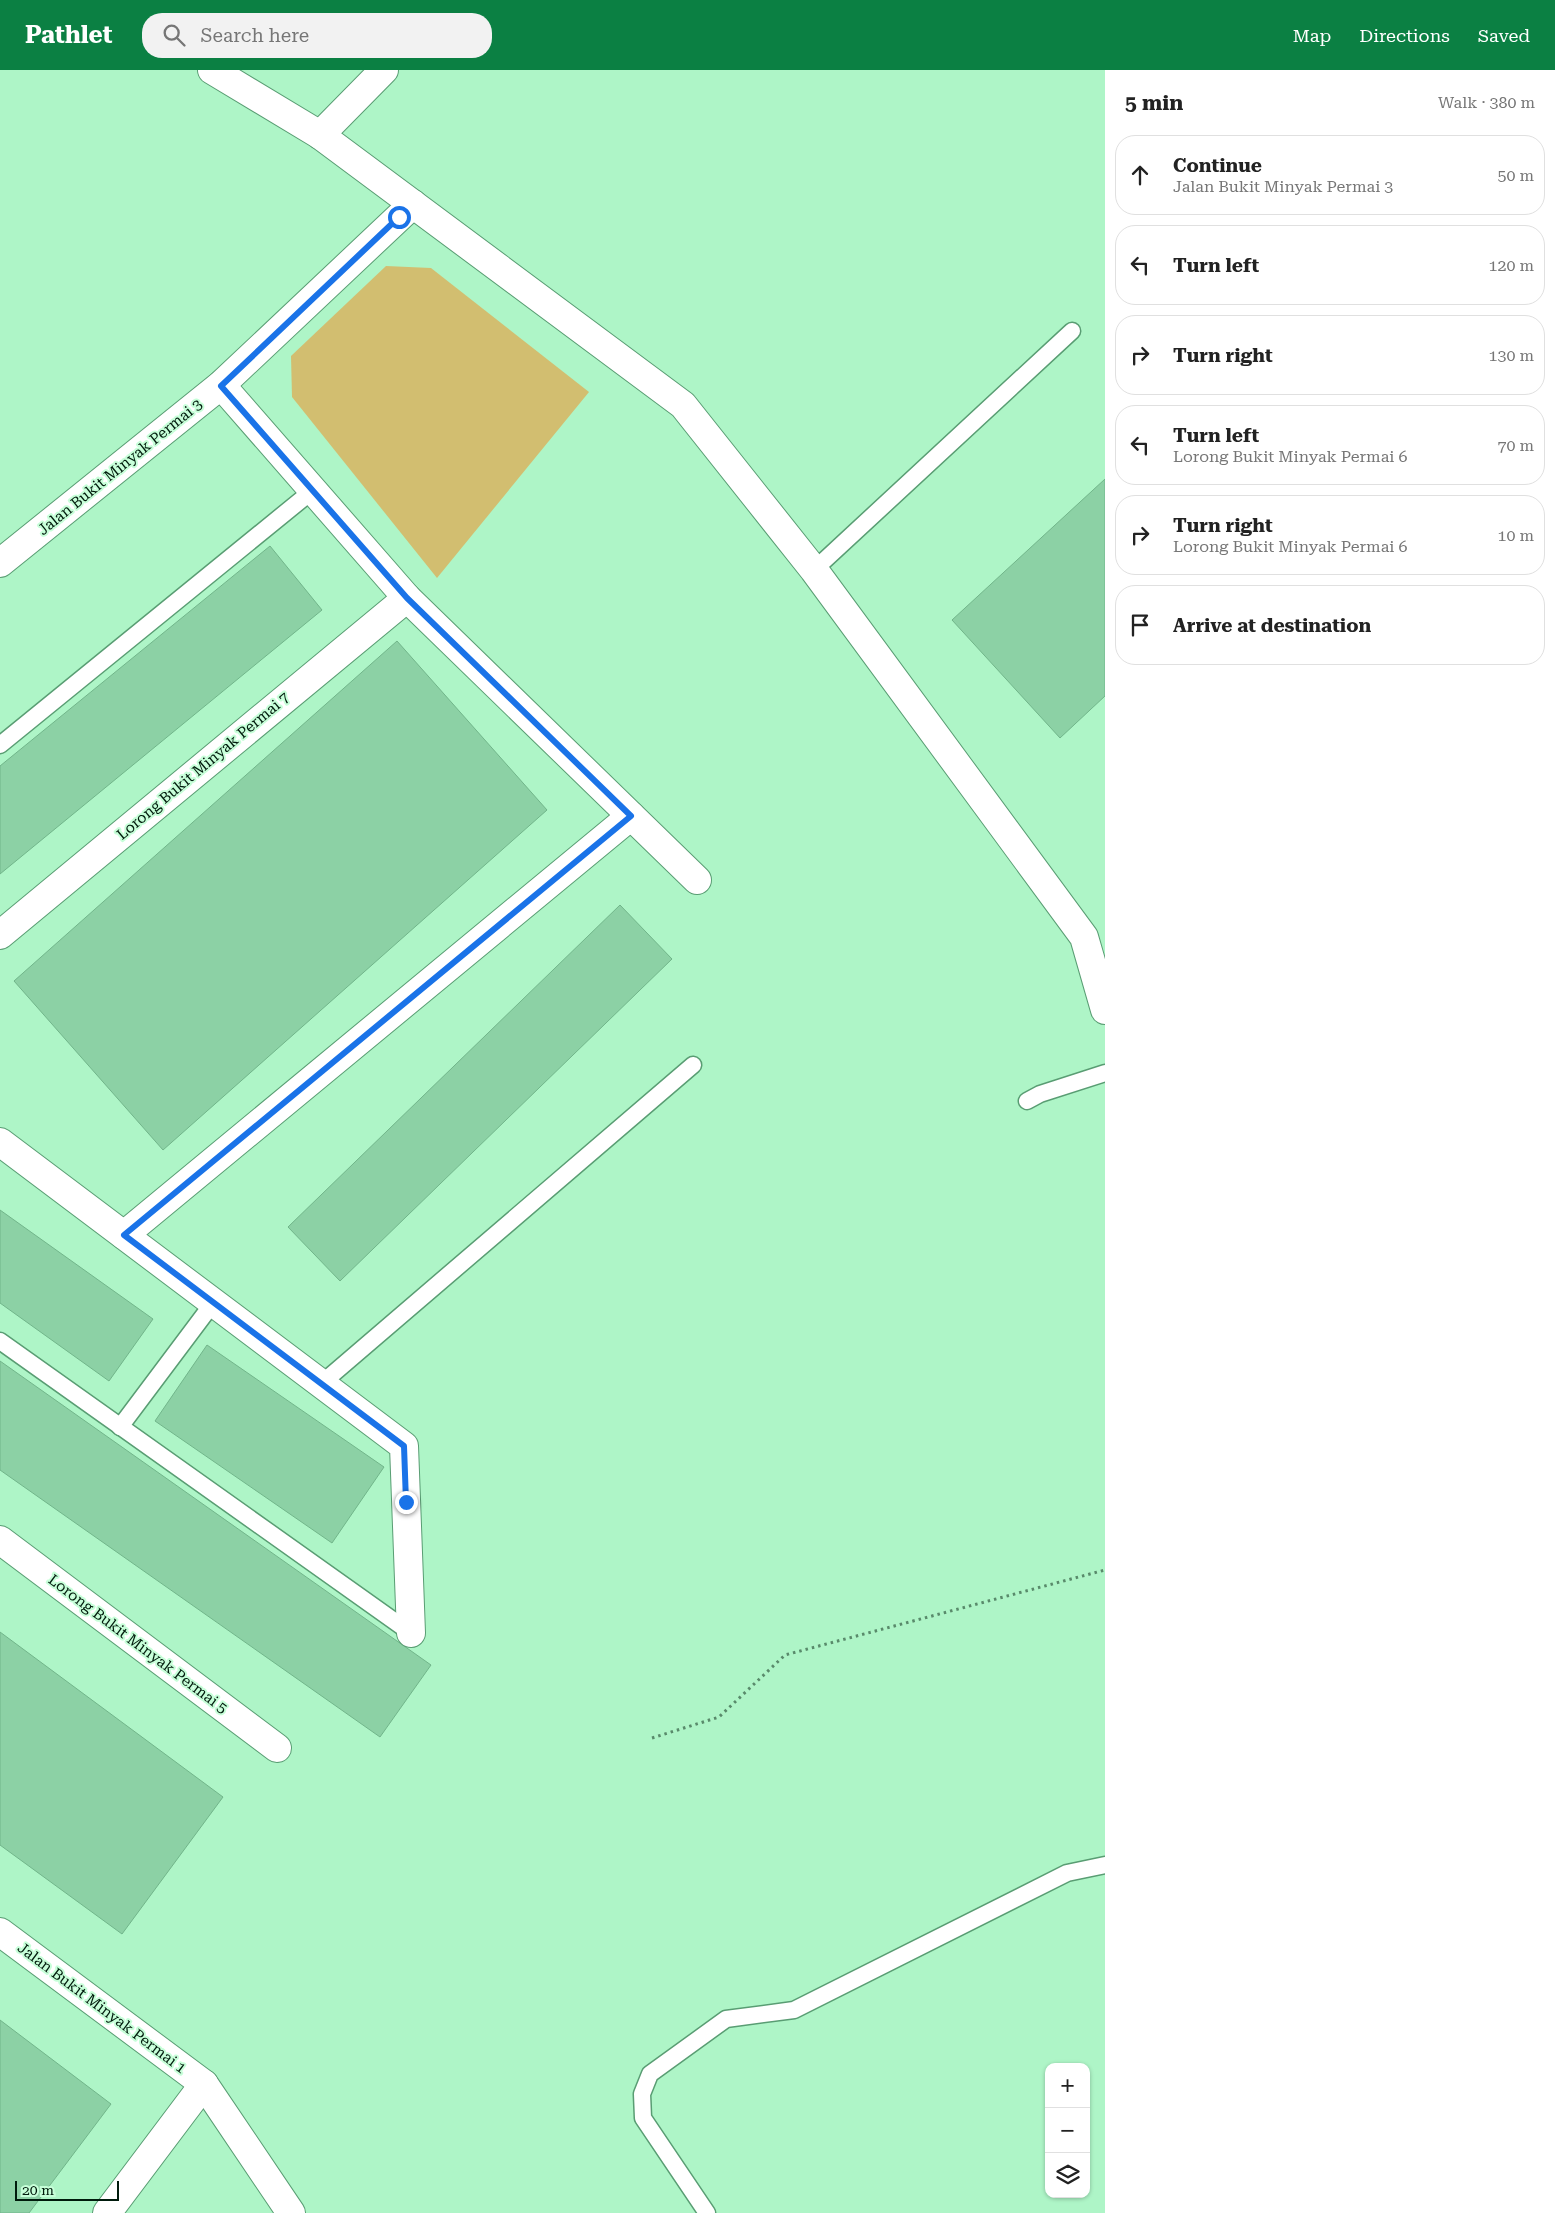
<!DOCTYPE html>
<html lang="en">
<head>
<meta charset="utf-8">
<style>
  :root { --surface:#fff; --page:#f2f2f2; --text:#222; --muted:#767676; --line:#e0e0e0; --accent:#0b8043 }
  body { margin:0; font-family:"Roboto Serif",serif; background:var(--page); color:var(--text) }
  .controls { position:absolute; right:15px; bottom:15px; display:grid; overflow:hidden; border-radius:10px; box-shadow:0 1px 4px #0004 }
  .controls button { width:45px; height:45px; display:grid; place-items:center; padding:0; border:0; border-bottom:1px solid var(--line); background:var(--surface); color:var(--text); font:25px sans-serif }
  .scale { position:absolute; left:15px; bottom:12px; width:104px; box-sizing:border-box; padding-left:5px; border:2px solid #001b0c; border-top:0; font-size:14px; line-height:18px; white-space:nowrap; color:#001b0c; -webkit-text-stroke:4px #c7ffd9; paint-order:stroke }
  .stop { position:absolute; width:15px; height:15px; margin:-11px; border:4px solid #1a73e8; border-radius:50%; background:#fff }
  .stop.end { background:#1a73e8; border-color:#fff; box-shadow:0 1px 5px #0008 }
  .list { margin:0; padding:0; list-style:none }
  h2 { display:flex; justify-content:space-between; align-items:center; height:65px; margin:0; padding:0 20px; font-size:21px }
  h2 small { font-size:16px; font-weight:400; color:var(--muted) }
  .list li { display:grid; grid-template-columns:32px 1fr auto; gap:15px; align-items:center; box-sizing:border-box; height:80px; margin:0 10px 10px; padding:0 10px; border:1px solid var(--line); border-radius:20px }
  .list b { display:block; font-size:19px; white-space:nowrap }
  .list p { margin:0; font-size:16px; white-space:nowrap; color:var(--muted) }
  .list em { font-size:16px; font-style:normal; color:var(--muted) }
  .icon { flex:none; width:28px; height:28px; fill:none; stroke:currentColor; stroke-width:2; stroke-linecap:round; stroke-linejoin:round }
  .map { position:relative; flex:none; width:1105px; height:2143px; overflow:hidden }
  header { display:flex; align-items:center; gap:30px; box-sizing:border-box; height:70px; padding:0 25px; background:var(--accent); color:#fff }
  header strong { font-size:24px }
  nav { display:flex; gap:28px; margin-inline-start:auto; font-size:18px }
  .search { width:350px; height:45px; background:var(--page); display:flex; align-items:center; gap:12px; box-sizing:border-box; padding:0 18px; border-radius:20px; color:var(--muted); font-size:19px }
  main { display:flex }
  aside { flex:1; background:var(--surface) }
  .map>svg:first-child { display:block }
</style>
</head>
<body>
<header>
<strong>Pathlet</strong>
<div class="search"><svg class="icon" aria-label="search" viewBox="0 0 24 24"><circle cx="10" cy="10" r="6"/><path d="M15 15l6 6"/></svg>Search here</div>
<nav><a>Map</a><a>Directions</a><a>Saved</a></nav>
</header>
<main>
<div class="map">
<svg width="1105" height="2143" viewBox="0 0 1105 2143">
  <rect width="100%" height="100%" fill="#aef5c7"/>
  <polygon fill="#d2be70" points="386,196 431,198 589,322 437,508 292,327 291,286"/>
  <g fill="#8cd1a5" stroke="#71b58a">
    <polygon points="1105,409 1105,626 1060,668 952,550"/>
    <polygon points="270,476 322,540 0,804 0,696"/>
    <polygon points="397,571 547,740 163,1080 14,911"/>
    <polygon points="620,835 672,889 340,1211 288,1157"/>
    <polygon points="0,1140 153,1249 109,1311 0,1233"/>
    <polygon points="207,1275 384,1397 332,1473 155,1351"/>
    <polygon points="0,1291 431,1595 380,1667 0,1400"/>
    <polygon points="0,1562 223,1727 122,1864 0,1775"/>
    <polygon points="0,1950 111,2034 29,2143 0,2143"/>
  </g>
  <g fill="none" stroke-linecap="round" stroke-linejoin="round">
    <g stroke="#599d73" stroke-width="19">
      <g id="service">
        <polyline points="814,500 1072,261"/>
        <polyline points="0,675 312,421"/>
        <polyline points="1027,1031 1040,1024 1105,1003"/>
        <polyline points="0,1271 411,1563"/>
        <polyline points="321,1314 693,995"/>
        <polyline points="120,1357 213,1233"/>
        <polyline points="707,2143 643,2048 642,2024 650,2004 726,1949 794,1940 1067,1803 1105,1795"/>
      </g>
    </g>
    <g stroke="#599d73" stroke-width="30">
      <g id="minor">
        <polyline points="212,0 320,65 683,335 814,500 1084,867 1105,940"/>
        <polyline points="320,65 384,0"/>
        <polyline points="221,315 407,528 697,810"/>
        <polyline points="0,493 221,315 413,134"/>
        <polyline points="0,865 407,528"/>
        <polyline points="0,1072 404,1376 411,1563"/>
        <polyline points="124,1165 631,746"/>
        <polyline points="0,1470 277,1678"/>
        <polyline points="0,1862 204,2014 291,2143"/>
        <polyline points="107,2143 204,2014"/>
      </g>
    </g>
    <polyline stroke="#598a6b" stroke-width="3" stroke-dasharray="2.5 4" stroke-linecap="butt" points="652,1668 719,1647 785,1585 1105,1500"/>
    <use href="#service" stroke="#fff" stroke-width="16"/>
    <use href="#minor" stroke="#fff" stroke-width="28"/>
  </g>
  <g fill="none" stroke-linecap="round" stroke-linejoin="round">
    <polyline stroke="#1a73e8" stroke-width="6" points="399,147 221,316 407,528 631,746 124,1165 404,1376 406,1432"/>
  </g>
  <g text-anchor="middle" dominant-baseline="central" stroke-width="4" stroke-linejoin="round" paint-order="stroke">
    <g font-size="15" fill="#001b0c" stroke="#c7ffd9">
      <text transform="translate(120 397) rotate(-39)">Jalan Bukit Minyak Permai 3</text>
      <text transform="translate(203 696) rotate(-40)">Lorong Bukit Minyak Permai 7</text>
      <text transform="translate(138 1574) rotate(37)">Lorong Bukit Minyak Permai 5</text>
      <text transform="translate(102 1938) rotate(37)">Jalan Bukit Minyak Permai 1</text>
    </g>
  </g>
</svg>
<div class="controls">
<button>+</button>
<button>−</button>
<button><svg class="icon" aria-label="layers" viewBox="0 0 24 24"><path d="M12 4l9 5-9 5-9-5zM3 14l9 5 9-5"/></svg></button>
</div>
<div class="scale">20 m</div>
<div class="stop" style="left:399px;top:147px"></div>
<div class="stop end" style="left:406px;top:1432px"></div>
</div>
<aside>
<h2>5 min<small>Walk · 380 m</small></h2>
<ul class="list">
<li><svg class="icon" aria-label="ahead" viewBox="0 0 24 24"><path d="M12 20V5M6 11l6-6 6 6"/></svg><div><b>Continue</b><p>Jalan Bukit Minyak Permai 3</p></div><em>50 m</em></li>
<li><svg class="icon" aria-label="left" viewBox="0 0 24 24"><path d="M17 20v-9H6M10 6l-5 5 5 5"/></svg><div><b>Turn left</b></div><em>120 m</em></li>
<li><svg class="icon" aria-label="right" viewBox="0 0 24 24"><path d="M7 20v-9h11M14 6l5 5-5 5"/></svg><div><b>Turn right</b></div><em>130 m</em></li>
<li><svg class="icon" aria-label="left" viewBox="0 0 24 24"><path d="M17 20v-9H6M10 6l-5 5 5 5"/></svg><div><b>Turn left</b><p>Lorong Bukit Minyak Permai 6</p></div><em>70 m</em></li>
<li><svg class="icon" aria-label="right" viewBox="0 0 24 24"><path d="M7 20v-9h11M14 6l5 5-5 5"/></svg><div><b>Turn right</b><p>Lorong Bukit Minyak Permai 6</p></div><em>10 m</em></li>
<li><svg class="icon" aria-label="arrive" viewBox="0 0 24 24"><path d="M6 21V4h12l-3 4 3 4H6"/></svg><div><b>Arrive at destination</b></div></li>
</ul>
</aside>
</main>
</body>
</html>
